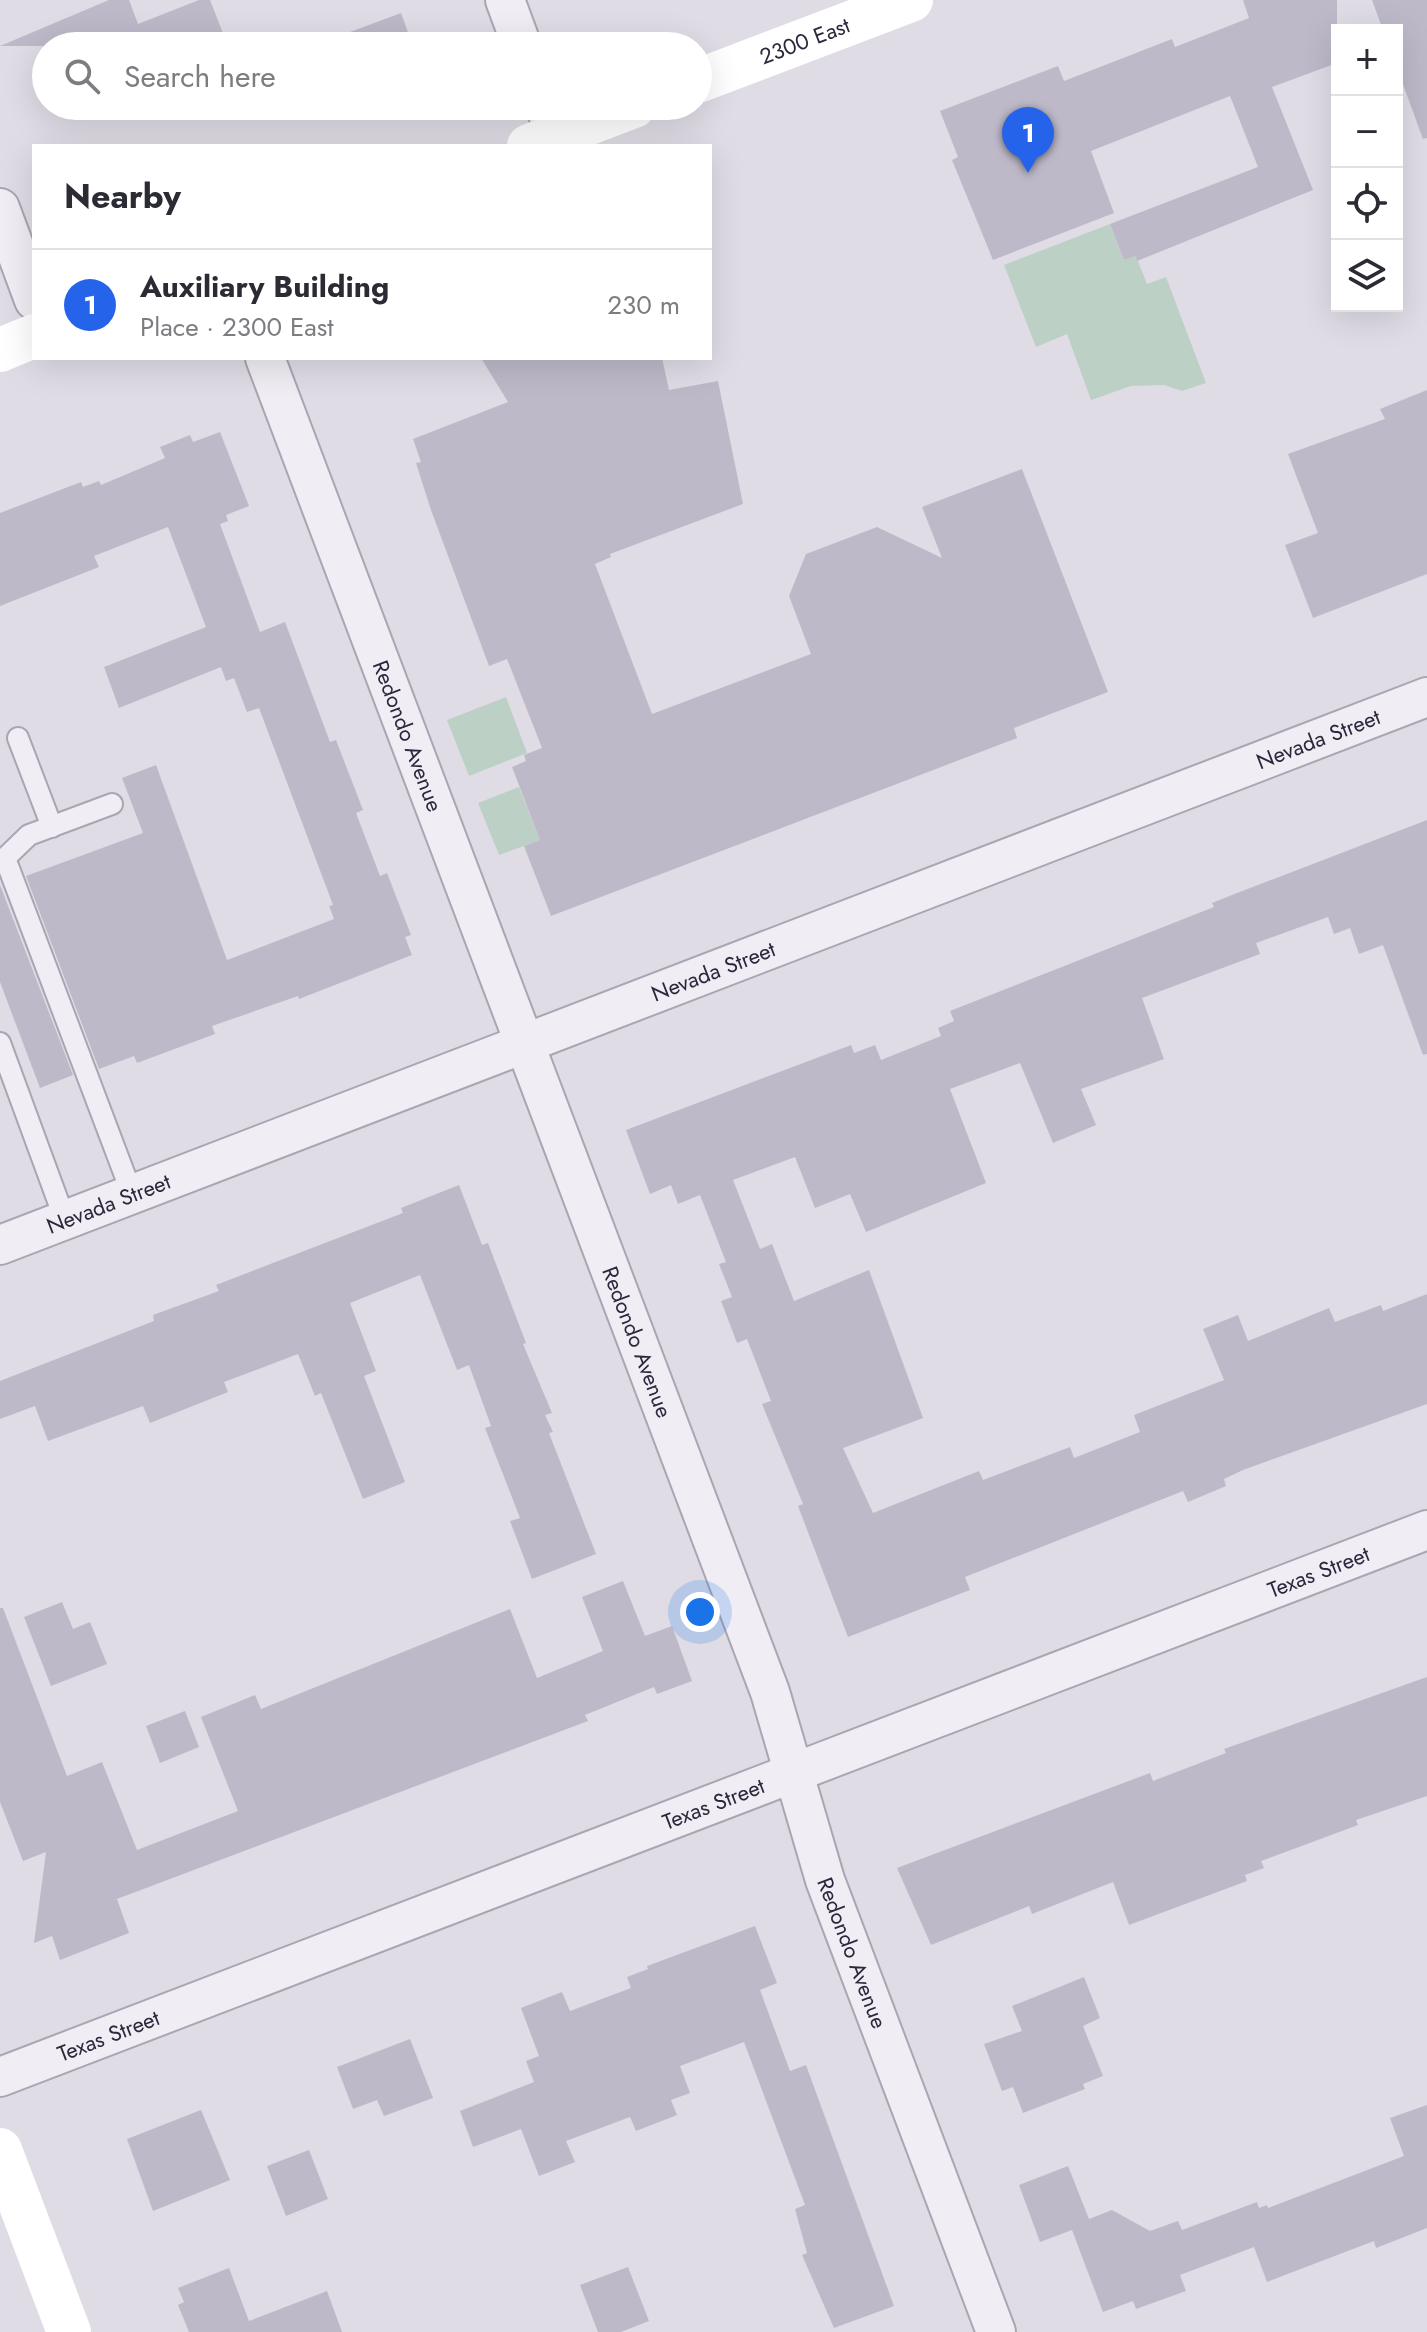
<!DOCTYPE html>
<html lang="en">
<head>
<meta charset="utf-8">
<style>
  :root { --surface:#fff; --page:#f7f7f7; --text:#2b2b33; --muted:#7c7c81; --line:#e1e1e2; --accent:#2563eb }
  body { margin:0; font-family:Jost,sans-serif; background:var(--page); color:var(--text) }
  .controls { position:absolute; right:24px; top:24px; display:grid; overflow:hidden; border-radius:0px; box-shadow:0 8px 32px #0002 }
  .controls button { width:72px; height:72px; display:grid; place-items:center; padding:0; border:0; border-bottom:2px solid var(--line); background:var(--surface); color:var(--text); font:40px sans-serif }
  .you { position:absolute; left:700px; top:1612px; width:28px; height:28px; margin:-20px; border:6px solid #fff; border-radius:50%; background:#1a73e8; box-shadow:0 0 0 12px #1a73e833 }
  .badge { display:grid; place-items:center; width:52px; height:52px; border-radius:50%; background:var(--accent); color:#fff; font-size:26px; font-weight:700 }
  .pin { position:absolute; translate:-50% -66px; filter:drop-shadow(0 2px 4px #0008) }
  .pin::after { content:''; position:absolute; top:42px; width:28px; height:24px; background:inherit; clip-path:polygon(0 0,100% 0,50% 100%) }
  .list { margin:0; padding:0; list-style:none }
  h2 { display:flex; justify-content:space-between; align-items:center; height:104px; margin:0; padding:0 32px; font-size:34px }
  h2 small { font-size:26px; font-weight:400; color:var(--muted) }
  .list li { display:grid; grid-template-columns:52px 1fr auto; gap:24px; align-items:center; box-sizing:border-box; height:112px; padding:0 32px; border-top:2px solid var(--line) }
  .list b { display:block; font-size:30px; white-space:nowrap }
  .list p { margin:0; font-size:26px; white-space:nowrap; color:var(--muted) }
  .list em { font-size:26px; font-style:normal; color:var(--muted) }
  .icon { flex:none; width:44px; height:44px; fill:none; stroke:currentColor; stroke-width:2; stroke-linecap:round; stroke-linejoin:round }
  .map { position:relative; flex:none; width:1427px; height:2332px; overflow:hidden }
  .search { position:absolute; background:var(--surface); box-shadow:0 8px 32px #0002; left:32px; top:32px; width:680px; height:88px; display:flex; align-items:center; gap:20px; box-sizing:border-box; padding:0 28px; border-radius:44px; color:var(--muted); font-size:30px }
  .panel { position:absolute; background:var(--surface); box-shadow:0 8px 32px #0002; left:32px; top:144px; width:680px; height:216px; border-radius:0px }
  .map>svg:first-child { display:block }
</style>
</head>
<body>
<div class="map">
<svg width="1427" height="2332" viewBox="0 0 1427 2332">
  <rect width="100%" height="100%" fill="#dfdce6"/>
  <g fill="#bdd0c5">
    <polygon points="1110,224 1124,260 1136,256 1147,284 1166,277 1206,383 1182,391 1164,385 1131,386 1091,400 1067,334 1036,347 1004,265"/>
    <polygon points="506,697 527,753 469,776 447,720"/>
    <polygon points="519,787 540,840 499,855 478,803"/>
  </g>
  <g fill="#beb9c9">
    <polygon points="109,0 129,0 138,24 199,0 210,0 228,46 0,46"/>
    <polygon points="1243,0 1337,0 1337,63 1272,87 1313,190 1137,261 1136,256 1124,260 1110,224 1258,167 1230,96 1091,151 1114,213 993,260 952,160 958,157 940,111 1058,66 1064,81 1172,39 1175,47 1249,18"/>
    <polygon points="1372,0 1427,0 1427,138 1423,139 1397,68 1397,30 1383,30"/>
    <polygon points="401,13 413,46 319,46 318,44"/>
    <polygon points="481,358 662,358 669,390 718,381 743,504 610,554 611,557 595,564 652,714 811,654 789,596 806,554 877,527 942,558 922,507 1022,469 1108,692 1014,728 1017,738 551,916 524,846 540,840 512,767 526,761 524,755 542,748 507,659 489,666 431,510 416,463 421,462 413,439 508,402"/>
    <polygon points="1427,390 1427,574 1313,618 1285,545 1318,533 1288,454 1385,419 1380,409"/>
    <polygon points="220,432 249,506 226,515 228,521 220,524 260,632 285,622 330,742 336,740 363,810 356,813 380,876 387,873 411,935 405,937 412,955 299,999 298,996 212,1026 215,1034 137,1063 134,1056 99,1069 26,876 143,833 122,778 156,765 227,960 334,919 329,906 333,905 259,708 247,712 234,678 226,681 221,667 119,708 104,667 206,627 168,527 94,556 99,567 0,606 0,513 81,482 83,487 99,481 101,485 165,458 160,447 190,435 193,442"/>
    <polygon points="1427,820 1427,1054 1423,1055 1383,945 1359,954 1350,928 1334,934 1328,917 1256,943 1260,954 1142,998 1164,1059 1081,1089 1096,1125 1053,1143 1020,1063 950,1089 986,1183 866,1232 850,1194 815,1208 795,1157 733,1180 760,1249 772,1244 794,1301 869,1270 923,1418 843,1448 873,1513 979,1471 983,1480 1070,1447 1074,1458 1140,1432 1134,1415 1224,1380 1203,1329 1238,1315 1248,1341 1329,1308 1335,1322 1381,1305 1383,1311 1427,1294 1427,1404 1243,1470 1224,1479 1226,1486 1188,1502 1183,1491 965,1577 970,1590 848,1637 798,1506 803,1504 762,1404 771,1401 747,1339 737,1343 721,1301 732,1297 719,1264 726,1262 700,1195 678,1204 671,1185 650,1194 626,1130 851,1045 854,1053 875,1045 881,1060 941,1036 938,1028 954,1021 950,1011 1214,907 1212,903 1232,895"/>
    <polygon points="0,885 73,1075 40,1088 0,982"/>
    <polygon points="459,1185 482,1245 488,1243 526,1343 523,1344 552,1413 545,1415 553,1432 549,1433 596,1554 532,1579 510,1521 520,1518 485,1428 491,1426 469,1365 457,1370 420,1275 350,1303 376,1371 364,1376 405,1482 363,1499 321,1393 315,1396 298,1354 224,1382 228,1392 150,1423 143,1406 48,1441 35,1406 0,1419 0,1381 154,1321 153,1315 219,1291 216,1285 403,1213 401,1208"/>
    <polygon points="623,1581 645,1636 672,1626 692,1681 657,1694 654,1687 585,1715 588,1721 117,1899 129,1933 60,1960 52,1936 34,1943 46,1852 23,1861 0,1802 0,1608 3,1608 67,1776 102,1762 137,1850 238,1811 201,1717 255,1695 261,1709 510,1609 537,1678 603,1651 582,1597"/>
    <polygon points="62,1602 73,1629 90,1622 107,1664 51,1686 24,1617"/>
    <polygon points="1427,1677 1427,1796 1356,1820 1358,1825 1261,1861 1264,1868 1245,1875 1247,1881 1129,1925 1113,1882 1032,1914 1029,1906 931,1945 897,1868 1150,1773 1153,1781 1226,1753 1224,1749"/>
    <polygon points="185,1711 199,1747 160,1763 146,1726"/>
    <polygon points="755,1926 777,1983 760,1990 790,2071 806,2065 894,2306 834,2328 802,2255 807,2253 795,2209 805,2205 744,2042 680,2066 690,2093 671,2100 677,2115 636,2131 630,2117 566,2141 575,2162 539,2176 521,2129 473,2147 460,2111 534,2082 526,2061 539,2056 521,2008 562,1992 570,2011 631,1988 627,1977 648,1969 647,1966"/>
    <polygon points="1084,1977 1100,2018 1083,2026 1103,2076 1083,2084 1085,2089 1023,2113 1013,2087 1002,2091 984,2044 1022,2031 1012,2006"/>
    <polygon points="410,2039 433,2098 384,2116 377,2100 353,2109 337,2067"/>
    <polygon points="1427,2105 1427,2228 1376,2248 1374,2241 1267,2282 1254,2247 1180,2275 1186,2291 1136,2309 1133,2301 1103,2312 1072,2230 1040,2242 1019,2185 1068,2166 1089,2219 1112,2210 1150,2231 1178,2221 1182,2230 1257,2202 1259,2208 1267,2205 1268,2208 1404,2156 1390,2118"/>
    <polygon points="201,2110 230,2180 153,2211 127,2139"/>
    <polygon points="309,2150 328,2199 286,2216 267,2166"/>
    <polygon points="628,2267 649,2321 621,2332 598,2332 580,2285"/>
    <polygon points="229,2268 249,2321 327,2291 342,2332 189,2332 178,2305 184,2302 178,2288"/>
  </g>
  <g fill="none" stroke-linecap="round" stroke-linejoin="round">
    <g stroke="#aaa5b3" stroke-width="24">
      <g id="lane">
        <polyline points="18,738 52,827"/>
        <polyline points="112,804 29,835 5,858 132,1194"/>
        <polyline points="0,1043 65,1220"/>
      </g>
    </g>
    <g stroke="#aaa5b3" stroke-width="42">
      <g id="street">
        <polyline points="505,0 522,46"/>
        <polyline points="545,106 556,136"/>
        <polyline points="0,208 34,300"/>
        <path id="s1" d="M265,358L770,1692L825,1880L996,2332"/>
        <path id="s2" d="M0,1245L1427,697"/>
        <path id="s3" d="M0,2077L1427,1530"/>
      </g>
    </g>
    <use href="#lane" stroke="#f0eef4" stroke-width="20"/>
    <use href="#street" stroke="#f0eef4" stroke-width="38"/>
    <g stroke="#fff" stroke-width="44">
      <path id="s4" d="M698,81L911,0"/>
      <polyline points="529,146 634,106"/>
      <polyline points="0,350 34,336"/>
      <polyline points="0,2150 69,2332"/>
    </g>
  </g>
  <g text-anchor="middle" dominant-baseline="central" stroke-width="8" stroke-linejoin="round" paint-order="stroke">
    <g font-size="22" fill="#2d263c" stroke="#edebf4">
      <text stroke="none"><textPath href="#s4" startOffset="114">2300 East</textPath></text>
      <text stroke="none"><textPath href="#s1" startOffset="404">Redondo Avenue</textPath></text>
      <text stroke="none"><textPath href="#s2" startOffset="1412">Nevada Street</textPath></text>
      <text stroke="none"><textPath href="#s2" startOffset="764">Nevada Street</textPath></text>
      <text stroke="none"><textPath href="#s2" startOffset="116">Nevada Street</textPath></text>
      <text stroke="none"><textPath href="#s1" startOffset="1052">Redondo Avenue</textPath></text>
      <text stroke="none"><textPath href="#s3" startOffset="1412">Texas Street</textPath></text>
      <text stroke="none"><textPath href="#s3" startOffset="764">Texas Street</textPath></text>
      <text stroke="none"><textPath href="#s1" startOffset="1700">Redondo Avenue</textPath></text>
      <text stroke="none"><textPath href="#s3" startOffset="116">Texas Street</textPath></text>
    </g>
  </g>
</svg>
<div class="controls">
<button>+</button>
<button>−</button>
<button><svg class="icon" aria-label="locate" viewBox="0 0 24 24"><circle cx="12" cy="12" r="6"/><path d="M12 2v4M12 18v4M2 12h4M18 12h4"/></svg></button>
<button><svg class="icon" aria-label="layers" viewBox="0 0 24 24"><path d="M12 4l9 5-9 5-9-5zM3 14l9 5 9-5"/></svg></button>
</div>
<div class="you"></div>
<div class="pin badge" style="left:1028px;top:173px">1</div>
<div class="search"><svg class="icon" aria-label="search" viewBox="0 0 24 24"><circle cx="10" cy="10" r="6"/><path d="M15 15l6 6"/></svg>Search here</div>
<section class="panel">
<h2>Nearby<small></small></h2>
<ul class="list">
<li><span class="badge">1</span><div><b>Auxiliary Building</b><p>Place · 2300 East</p></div><em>230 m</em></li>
</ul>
</section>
</div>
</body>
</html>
